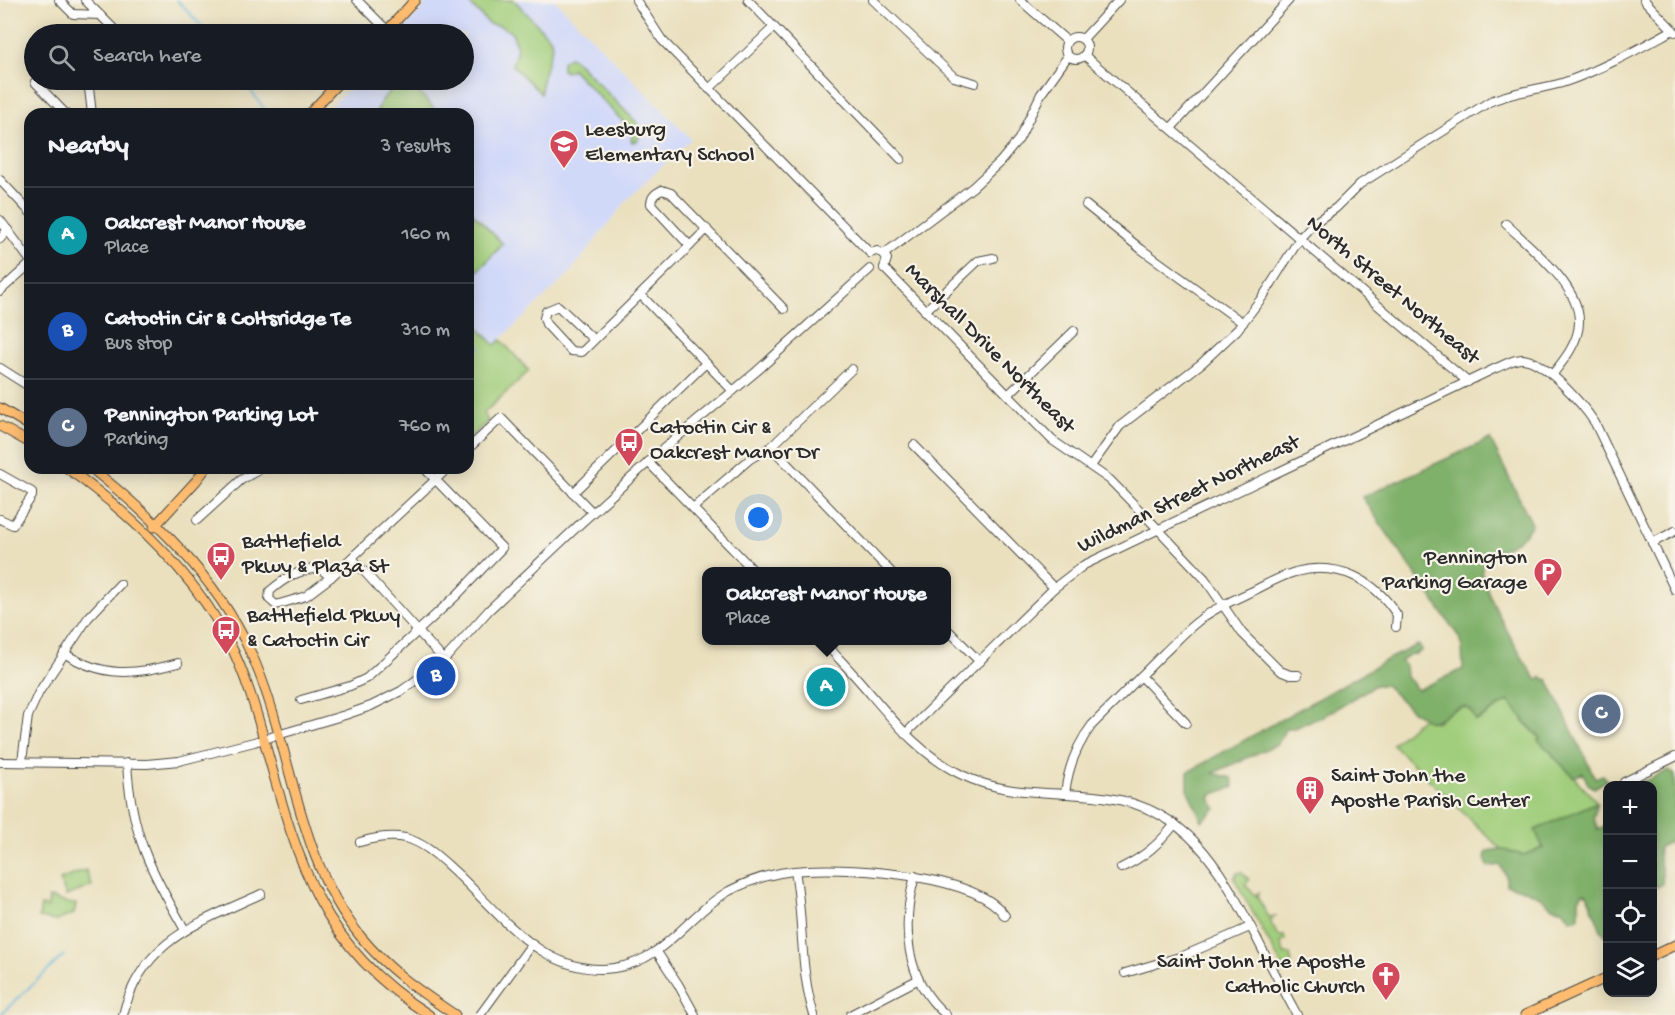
<!DOCTYPE html>
<html lang="en">
<head>
<meta charset="utf-8">
<style>
  :root { --surface:#171b24; --page:#20242c; --text:#f1f3f6; --muted:#9ea1a6; --line:#363941; --accent:#d1495b }
  body { margin:0; font-family:"Gochi Hand",sans-serif; background:var(--page); color:var(--text) }
  .controls { position:absolute; right:18px; bottom:18px; display:grid; overflow:hidden; border-radius:12px; box-shadow:0 3px 15px #0003 }
  .controls button { width:54px; height:54px; display:grid; place-items:center; padding:0; border:0; border-bottom:2px solid var(--line); background:var(--surface); color:var(--text); font:30px sans-serif }
  .you { position:absolute; left:759px; top:518px; width:21px; height:21px; margin:-15px; border:4px solid #fff; border-radius:50%; background:#1a73e8; box-shadow:0 0 0 9px #1a73e833 }
  .badge { display:grid; place-items:center; width:39px; height:39px; border-radius:50%; background:var(--accent); color:#fff; font-size:20px; font-weight:700 }
  .pin { position:absolute; translate:-50% -50%; border:3px solid #fff; box-shadow:0 2px 6px #0006 }
  .popup { position:absolute; left:702px; top:567px; width:249px; height:78px; box-sizing:border-box; display:grid; place-content:center; border-radius:12px; background:var(--surface); filter:drop-shadow(0 2px 4px #0005); font-size:20px; white-space:nowrap; color:var(--muted) }
  .popup b { font-size:22px; color:var(--text) }
  .popup::after { content:''; position:absolute; left:50%; top:100%; margin-left:-12px; border:12px solid transparent; border-top-color:var(--surface) }
  .list { margin:0; padding:0; list-style:none }
  h2 { display:flex; justify-content:space-between; align-items:center; height:78px; margin:0; padding:0 24px; font-size:26px }
  h2 small { font-size:20px; font-weight:400; color:var(--muted) }
  .list li { display:grid; grid-template-columns:39px 1fr auto; gap:18px; align-items:center; box-sizing:border-box; height:96px; padding:0 24px; border-top:2px solid var(--line) }
  .list b { display:block; font-size:22px; white-space:nowrap }
  .list p { margin:0; font-size:20px; white-space:nowrap; color:var(--muted) }
  .list em { font-size:20px; font-style:normal; color:var(--muted) }
  .icon { flex:none; width:33px; height:33px; fill:none; stroke:currentColor; stroke-width:2; stroke-linecap:round; stroke-linejoin:round }
  .map { position:relative; flex:none; width:1675px; height:1015px; overflow:hidden }
  .search { position:absolute; background:var(--surface); box-shadow:0 3px 15px #0003; left:24px; top:24px; width:450px; height:66px; display:flex; align-items:center; gap:15px; box-sizing:border-box; padding:0 21px; border-radius:33px; color:var(--muted); font-size:22px }
  .panel { position:absolute; background:var(--surface); box-shadow:0 3px 15px #0003; left:24px; top:108px; width:450px; height:366px; border-radius:18px }
  .map>svg:first-child { display:block }
</style>
</head>
<body>
<div class="map">
<svg width="1675" height="1015" viewBox="0 0 1675 1015">
  <rect width="100%" height="100%" fill="#f7f3e8"/>
  <filter id="ink" filterUnits="userSpaceOnUse"><feTurbulence type="fractalNoise" baseFrequency=".0167" numOctaves="2"/><feDisplacementMap in="SourceGraphic" scale="12" xChannelSelector="R" yChannelSelector="G"/><feConvolveMatrix kernelMatrix="1 2 1 2 8 2 1 2 1" color-interpolation-filters="sRGB"/></filter>
  <filter id="wash" filterUnits="userSpaceOnUse"><feTurbulence type="fractalNoise" baseFrequency=".008" numOctaves="4" result="noise"/><feDisplacementMap in="SourceGraphic" scale="24" xChannelSelector="R" yChannelSelector="G"/><feGaussianBlur stdDeviation="1.35" result="paint"/><feColorMatrix in="noise" values="0 0 0 0 0 0 0 0 0 0 0 0 0 0 0 0 0 1.4 0 .05"/><feComposite in="paint" operator="in"/></filter>
  <g filter="url(#wash)">
    <rect width="100%" height="100%" fill="#eae0be"/>
    <polygon fill="#d1d9f9" points="430,0 555,0 691,139 628,199 569,274 495,345 468,317 468,114 324,114 356,80 464,80 464,34 399,34"/>
    <g fill="#a1ce7b" stroke="#667c53" stroke-width="1.5">
      <polygon points="466,0 514,0 551,39 552,47 542,80 541,94 512,65 517,49 513,34 501,26 489,24"/>
      <polygon points="569,57 574,59 638,124 641,134 637,141 632,142 631,139 634,133 572,69 566,72 562,70 562,62"/>
      <path d="M405,81L409,82L439,114H376C380,98 391,89 405,81Z"/>
      <polygon points="468,208 503,244 477,272 468,262"/>
      <polygon points="468,317 495,345 501,340 529,371 484,413 488,421 468,439"/>
      <polygon points="1508,701 1524,719 1523,721 1540,738 1539,740 1597,802 1536,830 1543,848 1523,855 1501,849 1392,744 1422,718 1435,722 1438,721 1443,714 1463,707 1469,709 1477,721"/>
      <polygon points="86,870 92,886 66,896 60,880"/>
      <polygon points="1242,872 1249,880 1245,885 1255,895 1260,892 1257,897 1269,917 1275,916 1270,921 1278,936 1284,936 1285,940 1281,943 1284,954 1290,954 1292,965 1289,969 1282,966 1234,878 1237,873"/>
      <path d="M49,898C59,900 66,904 76,904L74,914L56,921L39,918L41,906L48,907Z"/>
    </g>
    <g fill="#80b16b" stroke="#566e4b" stroke-width="1.5">
      <path d="M1490,439L1532,524C1520,545 1505,546 1486,557C1484,561 1482,567 1482,571C1483,591 1524,663 1537,680L1541,677L1548,680L1595,778L1603,775L1607,780L1594,788L1588,784L1583,773L1574,777L1553,756L1554,755L1538,740L1540,737L1523,720L1524,719L1508,701L1476,721C1474,718 1472,711 1469,709C1459,700 1439,723 1431,721C1413,716 1399,697 1385,685H1375L1322,717L1305,723L1296,728H1286L1278,744L1213,773L1232,778L1234,787L1213,794L1210,798L1216,808L1202,821L1188,791V772L1390,658L1418,645L1422,649C1419,654 1415,655 1410,654L1401,661L1405,665L1406,677L1411,681L1417,690L1463,669L1462,648L1459,637L1362,497Z"/>
      <path d="M1669,770L1675,775V840L1659,847C1656,861 1665,871 1662,884L1657,887L1652,882V786L1637,785Z"/>
      <polygon points="1597,802 1594,818 1598,830 1607,826 1607,937 1601,930 1587,894 1583,893 1579,899 1579,917 1576,919 1570,919 1564,910 1552,907 1540,897 1528,891 1506,885 1506,876 1500,865 1488,867 1485,858 1487,851 1501,849 1523,855 1543,848 1535,830"/>
    </g>
    <g fill="none" stroke-linecap="round" stroke-linejoin="round">
      <g stroke="#5eb5db" stroke-width="2">
        <polyline points="177,0 209,34"/>
        <polyline points="243,80 268,114"/>
        <polyline points="468,335 480,348"/>
        <polyline points="0,1015 64,955"/>
      </g>
    </g>
  </g>
  <g filter="url(#ink)">
    <g fill="none" stroke-linecap="round" stroke-linejoin="round">
      <g stroke="#484641" stroke-width="10">
        <g id="minor">
          <polyline points="59,0 73,14 100,15"/>
          <polyline points="85,0 119,34"/>
          <polyline points="357,0 388,31"/>
          <polyline points="636,0 662,40 870,253"/>
          <polyline points="748,0 901,159"/>
          <polyline points="873,0 954,77 975,83"/>
          <polyline points="1020,0 1067,41"/>
          <polyline points="1644,0 1675,32"/>
          <circle cx="1076" cy="48" r="11"/>
          <polyline points="1083,39 1119,0"/>
          <polyline points="1084,55 1468,382"/>
          <polyline points="38,80 35,82 66,114"/>
          <polyline points="88,80 92,114"/>
          <polyline points="709,89 774,27"/>
          <polyline points="1171,128 1289,0"/>
          <polyline points="0,180 30,212"/>
          <polyline points="1086,205 1141,249 1243,323"/>
          <polyline points="0,220 30,260"/>
          <path d="M1506,224C1530,247 1580,286 1579,322C1579,342 1564,360 1552,375"/>
          <polyline points="0,239 8,230"/>
          <path d="M690,246L651,204C651,196 656,193 662,190L671,193L784,309"/>
          <polyline points="870,253 877,251 884,254 887,259 884,268"/>
          <polyline points="884,254 973,187 1000,162 1019,139 1041,94 1068,56"/>
          <polyline points="884,268 1052,440 1110,480 1158,529 1205,579 1242,633 1280,671 1290,675 1298,675"/>
          <polyline points="0,291 30,264"/>
          <polyline points="641,295 733,391"/>
          <polyline points="925,311 978,261 993,258"/>
          <polyline points="594,340 558,306 546,311 544,318 546,324 571,351 582,352 707,229"/>
          <polyline points="0,368 30,387"/>
          <polyline points="1008,395 1074,331"/>
          <polyline points="914,445 1054,588"/>
          <polyline points="771,447 891,572"/>
          <polyline points="468,449 501,418 592,512"/>
          <polyline points="648,462 755,572"/>
          <path d="M1091,466L1120,426L1202,363L1237,330L1264,295L1300,238L1314,223L1336,208L1360,184L1489,102C1513,91 1540,90 1565,82C1603,69 1638,49 1673,30"/>
          <polyline points="0,474 32,492 32,496 13,525 0,519"/>
          <polyline points="573,493 706,363"/>
          <polyline points="693,508 750,459 771,447 852,369"/>
          <polyline points="197,520 241,480 262,468"/>
          <polyline points="1652,543 1675,531"/>
          <polyline points="352,558 444,660"/>
          <path d="M319,568L331,577L306,596L276,605L269,599L270,591C286,577 299,570 319,568Z"/>
          <polyline points="331,577 448,468"/>
          <polyline points="946,628 980,662"/>
          <path d="M822,640C837,657 853,673 868,691C896,724 922,756 962,775C1009,798 1059,790 1109,798C1188,810 1219,867 1253,931C1267,959 1282,987 1297,1015"/>
          <path d="M64,653C103,678 135,675 178,663"/>
          <polyline points="1141,676 1186,723"/>
          <polyline points="301,700 350,686 367,678 457,595 502,548 424,468"/>
          <path d="M905,734L1054,588L1084,565L1496,368C1504,365 1513,359 1522,359C1544,359 1584,406 1595,423L1675,590"/>
          <polyline points="22,761 28,716 39,692 88,618 120,584"/>
          <polyline points="0,762 147,764 179,761 254,742 345,715 371,706 401,691 444,660 489,610 580,524 663,449 757,371 870,269"/>
          <path d="M127,763C131,834 150,870 185,930"/>
          <polyline points="1624,782 1675,757"/>
          <path d="M1065,794C1068,767 1076,746 1092,725C1116,701 1140,677 1164,653C1175,643 1185,631 1197,622C1214,608 1234,600 1253,591C1267,584 1281,576 1295,572C1338,561 1374,579 1397,615L1396,627"/>
          <path d="M360,842C374,838 390,835 405,838C422,842 437,855 450,867C497,909 542,978 614,968C665,961 687,915 729,891C752,879 780,871 807,870C853,867 979,875 1005,916"/>
          <path d="M1121,868C1144,857 1159,844 1175,824"/>
          <path d="M795,871C804,919 799,968 814,1015"/>
          <path d="M915,876C901,926 905,980 946,1015"/>
          <polyline points="657,952 678,984 695,1015"/>
          <polyline points="1125,973 1183,956 1250,927"/>
          <path d="M123,1015C141,940 199,923 261,894"/>
          <polyline points="480,1015 531,945"/>
          <polyline points="850,1015 919,979"/>
        </g>
      </g>
      <g stroke="#484641" stroke-width="11">
        <g id="major">
          <polyline points="384,34 415,0"/>
          <polyline points="309,114 341,80"/>
          <polyline points="0,408 30,426"/>
          <polyline points="0,426 30,443"/>
          <path d="M67,468C129,513 192,571 228,640C246,675 257,713 267,751C299,866 322,947 429,1015"/>
          <path d="M91,468C154,518 216,577 250,651C293,744 294,855 361,937C388,970 421,992 455,1015"/>
          <polyline points="154,527 196,481 206,468"/>
          <polyline points="1652,956 1675,945"/>
          <polyline points="1525,1015 1608,977"/>
        </g>
      </g>
      <use href="#minor" stroke="#fff" stroke-width="8"/>
      <use href="#major" stroke="#fdbc6f" stroke-width="9"/>
    </g>
  </g>
  <defs>
    <g id="school-pin" transform="scale(1.5)"><path d="M0 17L-7.5 6A9.5 9.5 0 1 1 7.5 6Z" fill="#d1495b" stroke="#f7f3e8"/><path d="M0-5L7-2L0 1L-7-2ZM-4 1L0 2.5L4 1V4Q0 6-4 4Z" fill="#fff"/></g>
    <g id="bus-pin" transform="scale(1.5)"><path d="M0 17L-7.5 6A9.5 9.5 0 1 1 7.5 6Z" fill="#d1495b" stroke="#f7f3e8"/><path d="M-5-6H5V4H4V6H2V4H-2V6H-4V4H-5ZM-3.5-4V0h7V-4ZM-3.5 1.2v1.5H-2V1.2ZM2 1.2v1.5H3.5V1.2Z" fill="#fff"/></g>
    <g id="parking-pin" transform="scale(1.5)"><path d="M0 17L-7.5 6A9.5 9.5 0 1 1 7.5 6Z" fill="#d1495b" stroke="#f7f3e8"/><path d="M-3.5-5.5H1a3.5 3.5 0 0 1 0 7H-1V5.5H-3.5ZM-1-3.4V-.6H.8a1.4 1.4 0 0 0 0-2.8Z" fill="#fff"/></g>
    <g id="building-pin" transform="scale(1.5)"><path d="M0 17L-7.5 6A9.5 9.5 0 1 1 7.5 6Z" fill="#d1495b" stroke="#f7f3e8"/><path d="M-4-6H4V6H1V3H-1V6H-4ZM-2.5-4.3h1.7v1.8h-1.7ZM.8-4.3h1.7v1.8H.8ZM-2.5-1h1.7V.8h-1.7ZM.8-1h1.7V.8H.8Z" fill="#fff"/></g>
    <g id="church-pin" transform="scale(1.5)"><path d="M0 17L-7.5 6A9.5 9.5 0 1 1 7.5 6Z" fill="#d1495b" stroke="#f7f3e8"/><path d="M-1.2-6h2.4v3.5h3.3v2.4h-3.3V6h-2.4V-.1h-3.3v-2.4h3.3Z" fill="#fff"/></g>
  </defs>
  <g fill-rule="evenodd">
    <use href="#school-pin" x="564" y="144"/>
    <use href="#bus-pin" x="629" y="442"/>
    <use href="#bus-pin" x="221" y="556"/>
    <use href="#parking-pin" x="1548" y="572"/>
    <use href="#bus-pin" x="226" y="630"/>
    <use href="#building-pin" x="1310" y="790"/>
    <use href="#church-pin" x="1386" y="976"/>
  </g>
  <g text-anchor="middle" dominant-baseline="central" stroke-width="4.5" stroke-linejoin="round" paint-order="stroke">
    <g font-size="22" fill="#2b2b2b" stroke="#f7f3e8" text-anchor="start">
      <text x="585" y="131">Leesburg<tspan x="585" dy="25">Elementary School</tspan></text>
      <text x="650" y="429">Catoctin Cir &amp;<tspan x="650" dy="25">Oakcrest Manor Dr</tspan></text>
      <text x="242" y="543">Battlefield<tspan x="242" dy="25">Pkwy &amp; Plaza St</tspan></text>
      <text x="1527" y="559" text-anchor="end">Pennington<tspan x="1527" dy="25">Parking Garage</tspan></text>
      <text x="247" y="617">Battlefield Pkwy<tspan x="247" dy="25">&amp; Catoctin Cir</tspan></text>
      <text x="1331" y="777">Saint John the<tspan x="1331" dy="25">Apostle Parish Center</tspan></text>
      <text x="1365" y="963" text-anchor="end">Saint John the Apostle<tspan x="1365" dy="25">Catholic Church</tspan></text>
    </g>
    <g font-size="22" fill="#2b2b2b" stroke="#f7f3e8">
      <text transform="translate(1392 291) rotate(40)">North Street Northeast</text>
      <text transform="translate(989 349) rotate(45)">Marshall Drive Northeast</text>
      <text transform="translate(1189 495) rotate(-26)">Wildman Street Northeast</text>
    </g>
  </g>
</svg>
<div class="controls">
<button>+</button>
<button>−</button>
<button><svg class="icon" aria-label="locate" viewBox="0 0 24 24"><circle cx="12" cy="12" r="6"/><path d="M12 2v4M12 18v4M2 12h4M18 12h4"/></svg></button>
<button><svg class="icon" aria-label="layers" viewBox="0 0 24 24"><path d="M12 4l9 5-9 5-9-5zM3 14l9 5 9-5"/></svg></button>
</div>
<div class="you"></div>
<div class="pin badge" style="left:826px;top:687px;background:#0f9aa8">A</div>
<div class="popup"><b>Oakcrest Manor House</b>Place</div>
<div class="pin badge" style="left:436px;top:676px;background:#1a4fb4">B</div>
<div class="pin badge" style="left:1601px;top:714px;background:#5c6f8a">C</div>
<div class="search"><svg class="icon" aria-label="search" viewBox="0 0 24 24"><circle cx="10" cy="10" r="6"/><path d="M15 15l6 6"/></svg>Search here</div>
<section class="panel">
<h2>Nearby<small>3 results</small></h2>
<ul class="list">
<li><span class="badge" style="background:#0f9aa8">A</span><div><b>Oakcrest Manor House</b><p>Place</p></div><em>160 m</em></li>
<li><span class="badge" style="background:#1a4fb4">B</span><div><b>Catoctin Cir &amp; Coltsridge Te</b><p>Bus stop</p></div><em>310 m</em></li>
<li><span class="badge" style="background:#5c6f8a">C</span><div><b>Pennington Parking Lot</b><p>Parking</p></div><em>760 m</em></li>
</ul>
</section>
</div>
</body>
</html>
